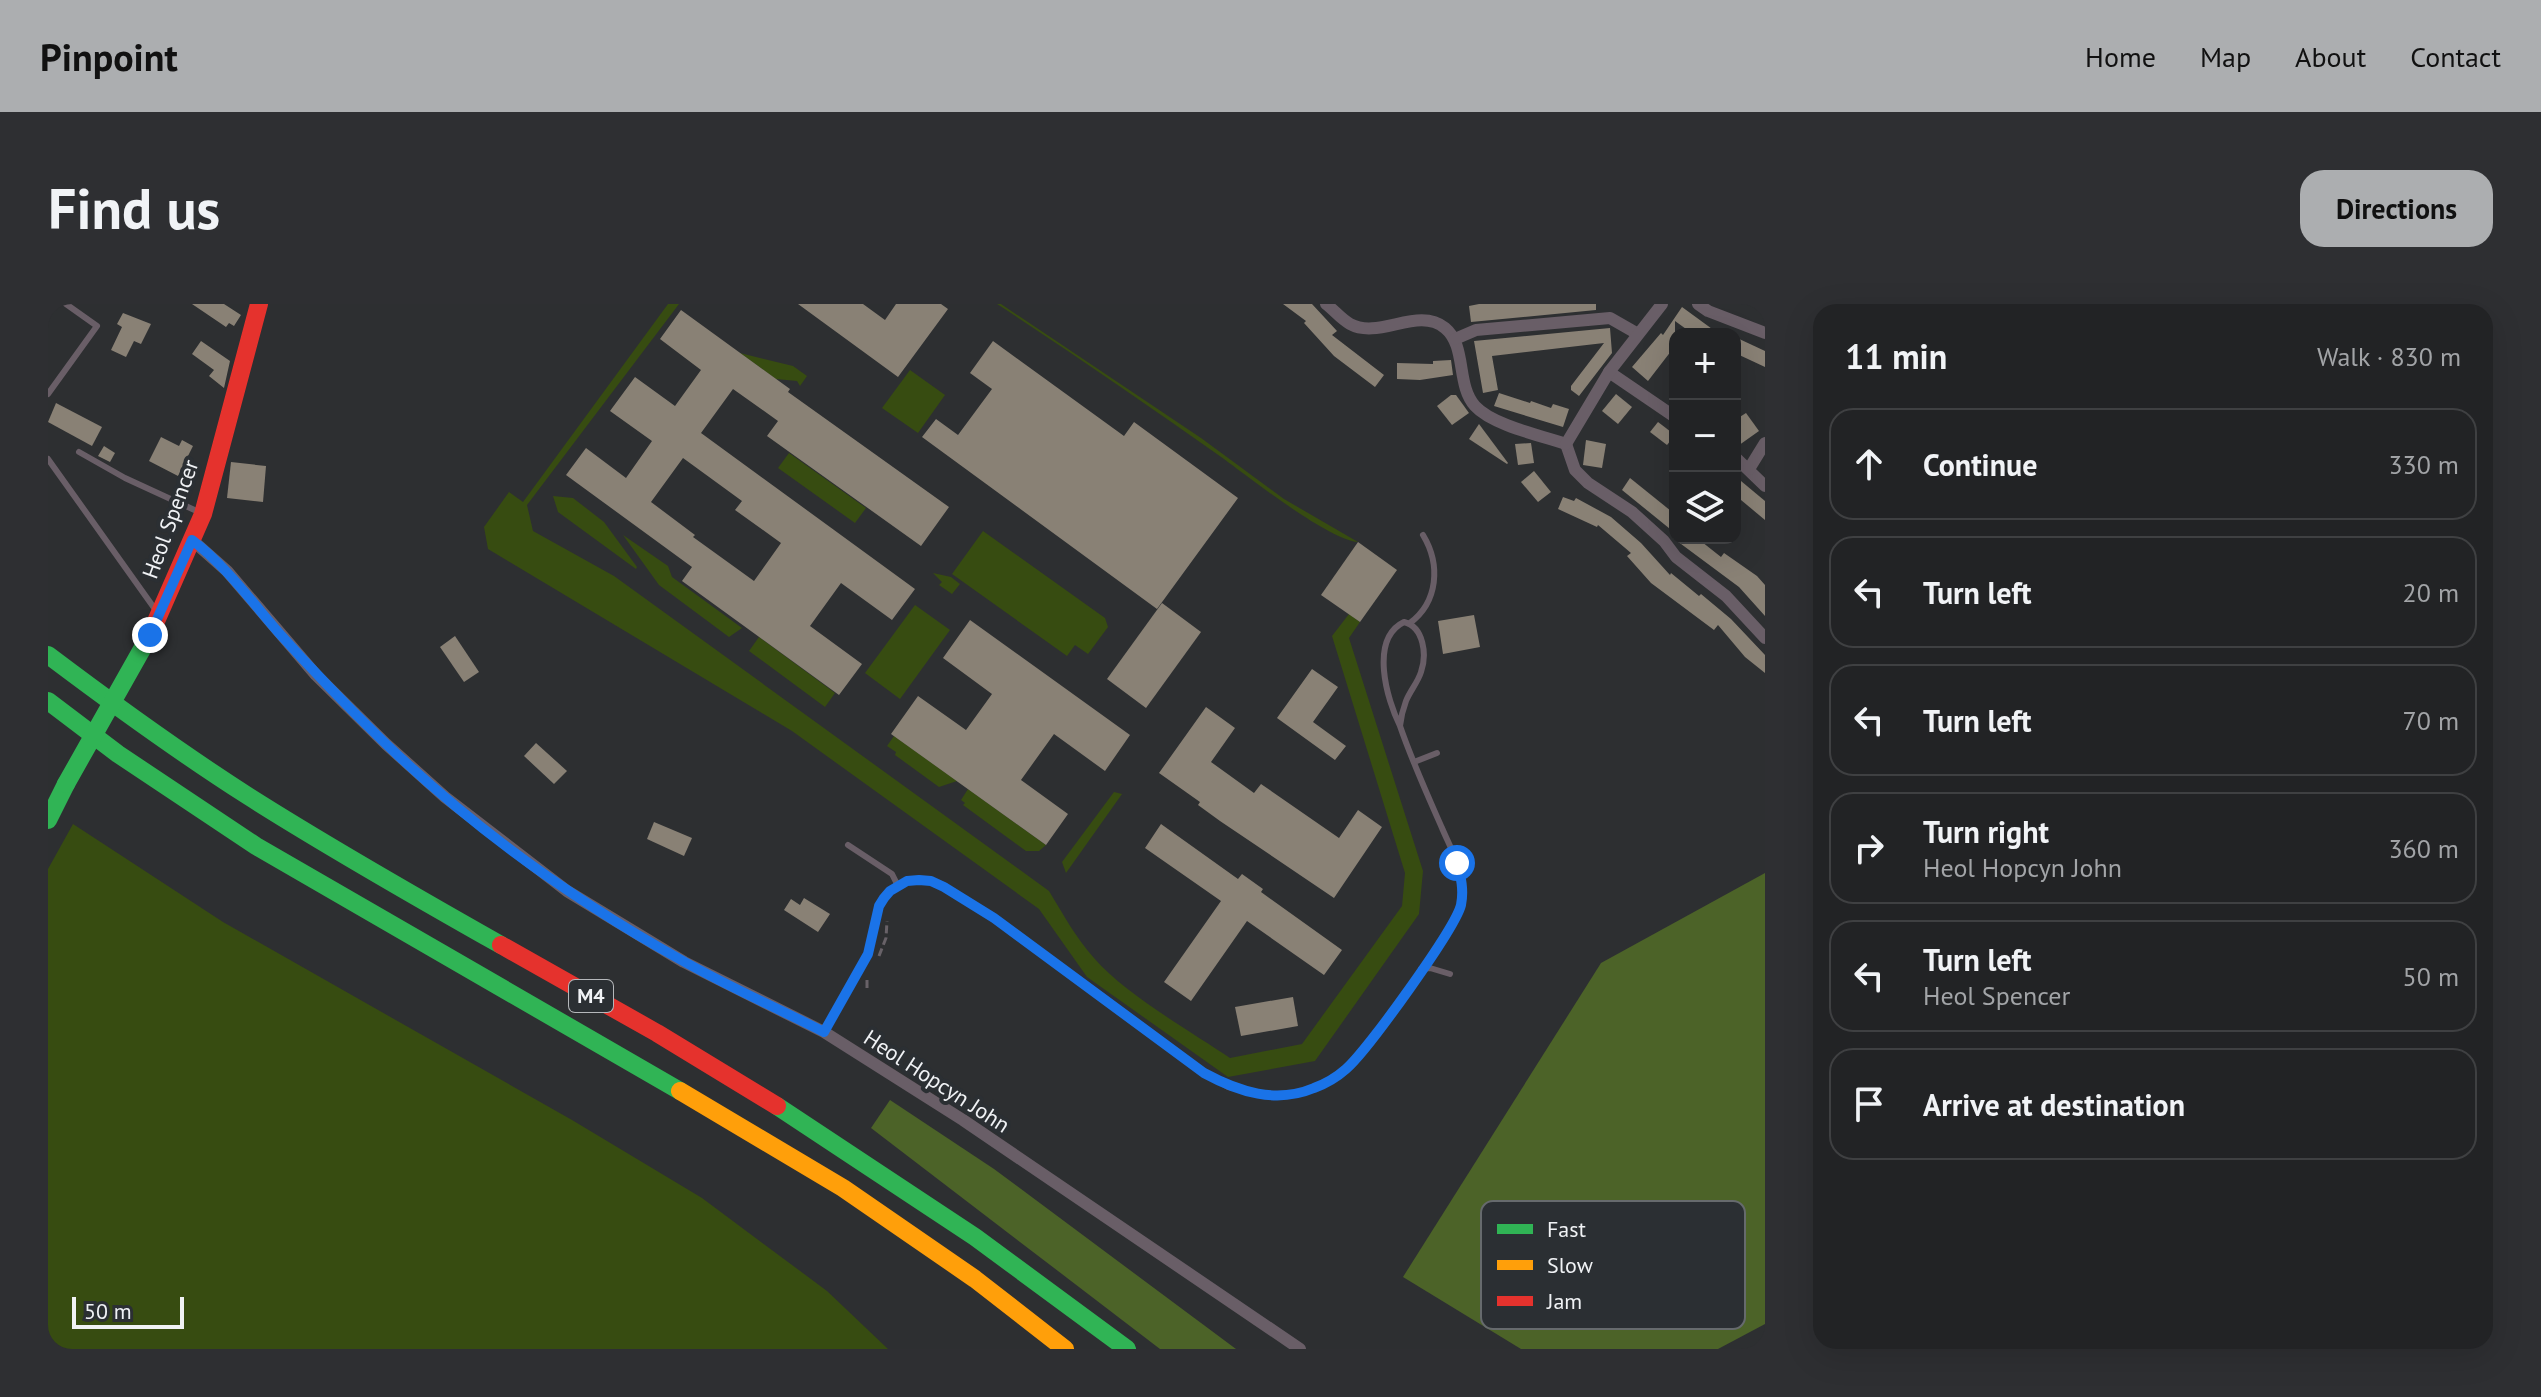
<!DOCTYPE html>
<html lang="en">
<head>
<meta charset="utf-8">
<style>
  :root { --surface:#222325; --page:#2e2f32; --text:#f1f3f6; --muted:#a2a4a7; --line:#3f4042; --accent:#acaeb0 }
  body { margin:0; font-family:"PT Sans",sans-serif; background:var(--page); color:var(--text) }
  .controls { position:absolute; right:24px; top:24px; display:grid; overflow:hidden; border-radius:16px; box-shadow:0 8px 32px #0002 }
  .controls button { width:72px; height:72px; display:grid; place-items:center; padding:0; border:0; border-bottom:2px solid var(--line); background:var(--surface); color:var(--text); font:40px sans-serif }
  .scale { position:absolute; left:24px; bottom:20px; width:112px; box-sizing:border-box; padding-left:8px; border:4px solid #f0f2f5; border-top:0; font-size:22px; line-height:28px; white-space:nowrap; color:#f0f2f5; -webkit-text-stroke:6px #2b2f33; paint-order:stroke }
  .stop { position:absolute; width:24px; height:24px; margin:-18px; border:6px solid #1a73e8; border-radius:50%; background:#fff }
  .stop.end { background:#1a73e8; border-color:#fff; box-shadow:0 2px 8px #0008 }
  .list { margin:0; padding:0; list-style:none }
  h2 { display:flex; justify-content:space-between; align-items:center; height:104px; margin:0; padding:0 32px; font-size:34px }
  h2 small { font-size:26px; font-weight:400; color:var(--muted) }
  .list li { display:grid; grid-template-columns:52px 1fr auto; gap:24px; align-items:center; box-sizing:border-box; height:112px; margin:0 16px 16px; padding:0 16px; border:2px solid var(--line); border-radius:24px }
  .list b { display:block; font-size:30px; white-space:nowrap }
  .list p { margin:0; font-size:26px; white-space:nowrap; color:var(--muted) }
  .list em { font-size:26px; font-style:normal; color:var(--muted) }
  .icon { flex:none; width:44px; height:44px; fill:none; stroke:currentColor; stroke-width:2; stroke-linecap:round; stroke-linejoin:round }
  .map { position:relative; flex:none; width:1717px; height:1045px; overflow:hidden; border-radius:24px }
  header { display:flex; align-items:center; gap:48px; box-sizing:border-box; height:112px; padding:0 40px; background:var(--accent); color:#111 }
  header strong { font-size:38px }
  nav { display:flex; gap:44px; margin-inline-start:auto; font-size:28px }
  .intro { display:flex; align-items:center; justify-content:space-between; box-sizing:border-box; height:192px; padding:0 48px }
  h1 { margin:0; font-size:56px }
  .button { padding:20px 36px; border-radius:24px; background:var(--accent); color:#111; font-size:28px; font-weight:700 }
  main { display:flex; gap:48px; padding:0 48px }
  aside { flex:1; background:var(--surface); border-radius:24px; box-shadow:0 8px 32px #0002 }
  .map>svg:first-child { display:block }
</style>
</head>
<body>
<header>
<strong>Pinpoint</strong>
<nav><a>Home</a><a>Map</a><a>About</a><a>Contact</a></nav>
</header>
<div class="intro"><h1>Find us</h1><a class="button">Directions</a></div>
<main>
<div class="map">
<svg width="1717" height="1045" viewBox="0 0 1717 1045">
  <rect width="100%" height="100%" fill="#2d2f31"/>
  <g fill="#374c11">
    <path d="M620,0H631L479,201L485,227L566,272L1001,587C1015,610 1028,634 1046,654C1077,690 1142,727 1182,754L1254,740L1354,602L1357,569L1284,332L1301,310L1312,318L1301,334L1375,567L1371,610L1267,757L1180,773L1039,673L991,605L744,427L440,245L436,223L461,188L475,198Z"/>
    <path d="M949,0H953L1153,134L1236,195L1310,238C1281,236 1203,175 1176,155C1101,102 1026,50 949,0Z"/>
    <polygon points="692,49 745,62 759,72 752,82 749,77 728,75"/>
    <polygon points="862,66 897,91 870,129 834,104"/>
    <polygon points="741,149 818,204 807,219 730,164"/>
    <polygon points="505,192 525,194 556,218 589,263 588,265 510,208"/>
    <polygon points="935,227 1057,314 1060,323 1040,350 1027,341 1019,352 904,270"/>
    <polygon points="575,231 620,262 624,273 694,324 681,333 611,281"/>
    <polygon points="885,269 903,273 912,280 904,290 891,281 894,278"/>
    <polygon points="867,301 902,326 852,395 817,369"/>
    <polygon points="711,333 787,389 777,403 701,347"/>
    <polygon points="846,432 909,477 891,483 847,451 848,448 839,442"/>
    <polygon points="920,485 998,541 991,547 978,547 915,501 917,499 913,496"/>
    <polygon points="1066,488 1074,490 1018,569 1014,558"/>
    <polygon points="25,520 175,618 524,816 654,894 779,987 840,1045 0,1045 0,565"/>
  </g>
  <g fill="#4c6328">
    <polygon points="1717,569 1717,1020 1670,1045 1473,1045 1355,973 1553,659"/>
    <polygon points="842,796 946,865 1188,1045 1112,1045 823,824"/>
  </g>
  <g fill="#898175" fill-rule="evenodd">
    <polygon points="144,0 176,0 193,11 186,22 181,19 178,23"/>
    <polygon points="750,0 815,0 837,16 848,0 893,0 900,5 850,73"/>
    <polygon points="1235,0 1264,0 1289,27 1284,31 1336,71 1327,83 1286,52 1256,19 1258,17"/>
    <polygon points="1431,0 1548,0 1548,6 1423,18 1421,2"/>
    <polygon points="1634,3 1671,30 1645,30 1627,17 1627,42 1600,77 1584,63 1613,29 1615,31"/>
    <path d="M633,6L742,85L740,88L901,203L873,242L719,132L730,117L685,85L653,129L867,285L844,316L793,279L762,322L814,360L791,391L634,277L644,263L518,171L538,144L578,174L604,137L562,107L587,73L627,102L653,66L612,35ZM635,154L694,197L687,206L733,239L706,277L645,233L647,231L603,198Z"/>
    <polygon points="75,9 103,20 93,40 86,37 78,53 63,46 74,23 69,20"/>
    <polygon points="1562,24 1564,49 1531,92 1523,86 1523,82 1556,39 1444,52 1450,86 1435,89 1426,37"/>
    <polygon points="1687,33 1717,47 1717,63 1687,49"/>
    <polygon points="153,37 182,57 176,84 161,72 166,66 144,50"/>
    <polygon points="945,37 1076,132 1086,118 1190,194 1109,305 874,133 888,115 910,131 944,85 922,69"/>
    <polygon points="1403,56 1405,71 1372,76 1349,75 1349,59 1385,60 1385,57"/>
    <polygon points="1451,89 1482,99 1483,97 1503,104 1505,100 1521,105 1515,123 1446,102"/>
    <polygon points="1568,90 1584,103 1570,120 1554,107"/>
    <polygon points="1403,91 1408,91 1421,109 1404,121 1389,102"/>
    <polygon points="8,99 54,123 44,142 0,118"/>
    <polygon points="1698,109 1711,127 1687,144 1687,116"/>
    <polygon points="1610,118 1627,131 1619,141 1602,128"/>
    <polygon points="1431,120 1460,159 1459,160 1421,135"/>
    <polygon points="113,133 131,142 134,136 145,142 130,172 101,157"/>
    <polygon points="1538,136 1558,140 1554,164 1535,161"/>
    <polygon points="1483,139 1486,159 1470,161 1467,140"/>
    <polygon points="56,142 67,149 62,158 50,152"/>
    <polygon points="183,158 218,162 215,198 179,194"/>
    <polygon points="1486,167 1503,188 1490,198 1473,178"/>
    <polygon points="1687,172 1717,197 1717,216 1687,191"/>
    <polygon points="1582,174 1623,207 1627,212 1627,229 1574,186"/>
    <polygon points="1515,193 1526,197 1528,194 1563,213 1593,239 1622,271 1623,269 1651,292 1653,290 1683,315 1717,351 1717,369 1697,353 1670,321 1666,326 1603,279 1579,252 1583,249 1550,221 1549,223 1510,205"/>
    <polygon points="1625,234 1649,234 1673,253 1676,249 1709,272 1717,281 1717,312 1691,283"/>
    <polygon points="1310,238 1349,266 1312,318 1273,291"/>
    <polygon points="1114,299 1153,328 1098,404 1059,375"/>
    <polygon points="1426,311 1432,343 1395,350 1390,317"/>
    <polygon points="922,316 1082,431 1057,467 1006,430 973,476 1020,510 998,541 843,430 870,392 918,426 944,390 895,354"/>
    <polygon points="407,332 431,368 416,378 392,343"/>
    <polygon points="1264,365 1290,383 1265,418 1298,442 1287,456 1229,414"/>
    <polygon points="1158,403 1187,424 1163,458 1206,489 1213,480 1291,534 1310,506 1334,523 1286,594 1172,517 1150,501 1152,498 1111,469"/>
    <polygon points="488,439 519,467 506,480 476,452"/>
    <polygon points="606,518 644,534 636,552 599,535"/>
    <polygon points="1113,520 1190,575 1194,570 1215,585 1213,588 1294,646 1276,671 1199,617 1143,697 1116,678 1173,597 1097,544"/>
    <polygon points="756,594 782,610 770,628 736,606 743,595 752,601"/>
    <polygon points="1245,693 1250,722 1193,732 1187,703"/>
  </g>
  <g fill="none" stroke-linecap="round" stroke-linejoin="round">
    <g stroke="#686268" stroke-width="3" stroke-dasharray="8 4" stroke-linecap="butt">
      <polyline points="831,652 838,634 839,617"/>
      <polyline points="819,684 819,673"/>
    </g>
    <g stroke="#695e67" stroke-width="6">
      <polyline points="0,90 49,22 18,0"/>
      <polyline points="31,148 77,174 153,209"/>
      <polyline points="0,155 109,308"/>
      <path d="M1362,319C1390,298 1393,261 1375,231"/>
      <polyline points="1366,458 1389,449"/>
      <polyline points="800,541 844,570 850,582"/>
      <polyline points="1373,665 1382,664 1402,670"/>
      <path d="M776,728L820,650L831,602L836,594L842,587L859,577L871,576L883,577L896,583L946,614L1099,728L1156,769L1180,783L1226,792L1247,790L1267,784L1284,775L1307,756C1331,725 1414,621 1415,587C1415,566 1402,543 1394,524C1379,490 1364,457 1352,422C1353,413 1355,405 1358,397C1362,387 1370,378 1373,368C1379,351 1376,323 1356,318C1321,335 1339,396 1352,422"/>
    </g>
    <g stroke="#695e67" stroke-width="12">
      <path d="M1278,0C1286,6 1293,15 1302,20C1331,36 1370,2 1397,24C1419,42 1408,81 1427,102C1444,121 1494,132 1518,140"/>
      <polyline points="1650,0 1660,7 1717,29"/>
      <polyline points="1407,35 1428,26 1562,14 1590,30"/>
      <polyline points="1561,68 1627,113"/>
      <polyline points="1518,140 1527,166 1540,179 1584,208 1616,237 1628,253 1678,292 1717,334"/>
      <polyline points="1518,140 1561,68 1614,0"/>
      <polyline points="1687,153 1717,182"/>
      <polyline points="1701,165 1717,139"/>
      <polyline points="144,236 179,267 268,371 338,440 397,493 519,587 636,658 776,728 915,816 1252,1045"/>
    </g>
    <g stroke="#30b455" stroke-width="18">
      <path d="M0,351C65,400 131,448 200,492C282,544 368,593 453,641"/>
      <polyline points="0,397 70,450 208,542 632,787"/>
      <polyline points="0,516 18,480"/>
      <polyline points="729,802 927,933 1079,1045"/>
    </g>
    <polyline stroke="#ff9f0a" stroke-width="18" points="632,787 795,884 927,975 1017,1045"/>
    <g stroke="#e5322d" stroke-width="18">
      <polyline points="102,331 155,210 211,0"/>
      <polyline points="453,641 609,729 729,802"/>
    </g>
    <polyline stroke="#30b455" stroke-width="18" points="18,480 102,331"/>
  </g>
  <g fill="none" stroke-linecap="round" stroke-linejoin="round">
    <path stroke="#1a73e8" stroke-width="10" d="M102,331L144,236C178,262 203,297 231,329C265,367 300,403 336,438C425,524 527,597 635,657C681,683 729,704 776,728L820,650L831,602L836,594L842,587L859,577L871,576L883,577L896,583L946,614L1156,769C1191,788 1228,800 1266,784C1277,780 1289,773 1298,765C1319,747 1407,625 1413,601C1416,586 1413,573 1409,559"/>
  </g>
  <g text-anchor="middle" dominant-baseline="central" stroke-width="8" stroke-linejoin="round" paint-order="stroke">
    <rect fill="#2b2f33" stroke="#b5b8bb" stroke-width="2" x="521" y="676" width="44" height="32" rx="6"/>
    <g font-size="20" font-weight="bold" fill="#f0f2f5">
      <text x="543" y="692">M4</text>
    </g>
    <g font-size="22" fill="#f0f2f5" stroke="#2b2f33">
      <text transform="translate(122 215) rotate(-70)">Heol Spencer</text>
      <text transform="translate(889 777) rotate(33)">Heol Hopcyn John</text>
    </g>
  </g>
  <rect x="1433" y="897" width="264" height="128" rx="12" fill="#2b2f33" stroke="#666a6d" stroke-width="2"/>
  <rect x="1449" y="920" width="36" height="10" fill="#30b455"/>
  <rect x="1449" y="956" width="36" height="10" fill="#ff9f0a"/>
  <rect x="1449" y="992" width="36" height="10" fill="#e5322d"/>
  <g font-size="22" fill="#f0f2f5">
    <text x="1499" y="933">Fast</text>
    <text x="1499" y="969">Slow</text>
    <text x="1499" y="1005">Jam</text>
  </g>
</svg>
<div class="controls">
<button>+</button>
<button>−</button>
<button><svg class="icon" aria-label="layers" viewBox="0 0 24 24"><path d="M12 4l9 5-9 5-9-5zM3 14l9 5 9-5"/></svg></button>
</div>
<div class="scale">50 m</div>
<div class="stop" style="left:1409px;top:559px"></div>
<div class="stop end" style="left:102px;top:331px"></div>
</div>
<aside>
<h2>11 min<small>Walk · 830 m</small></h2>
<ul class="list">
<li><svg class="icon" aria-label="ahead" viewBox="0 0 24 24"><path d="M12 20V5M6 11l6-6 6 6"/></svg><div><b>Continue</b></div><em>330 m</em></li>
<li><svg class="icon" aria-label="left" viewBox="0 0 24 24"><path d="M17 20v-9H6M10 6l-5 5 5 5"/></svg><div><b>Turn left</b></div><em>20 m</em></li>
<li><svg class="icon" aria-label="left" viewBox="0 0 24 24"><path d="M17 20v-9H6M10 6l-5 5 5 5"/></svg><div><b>Turn left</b></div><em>70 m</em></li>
<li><svg class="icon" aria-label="right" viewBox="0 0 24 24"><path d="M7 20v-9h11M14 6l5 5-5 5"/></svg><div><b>Turn right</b><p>Heol Hopcyn John</p></div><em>360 m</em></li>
<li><svg class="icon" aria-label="left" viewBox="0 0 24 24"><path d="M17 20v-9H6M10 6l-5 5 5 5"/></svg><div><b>Turn left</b><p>Heol Spencer</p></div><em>50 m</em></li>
<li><svg class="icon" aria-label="arrive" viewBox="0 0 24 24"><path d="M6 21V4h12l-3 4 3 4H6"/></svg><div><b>Arrive at destination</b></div></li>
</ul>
</aside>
</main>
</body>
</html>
